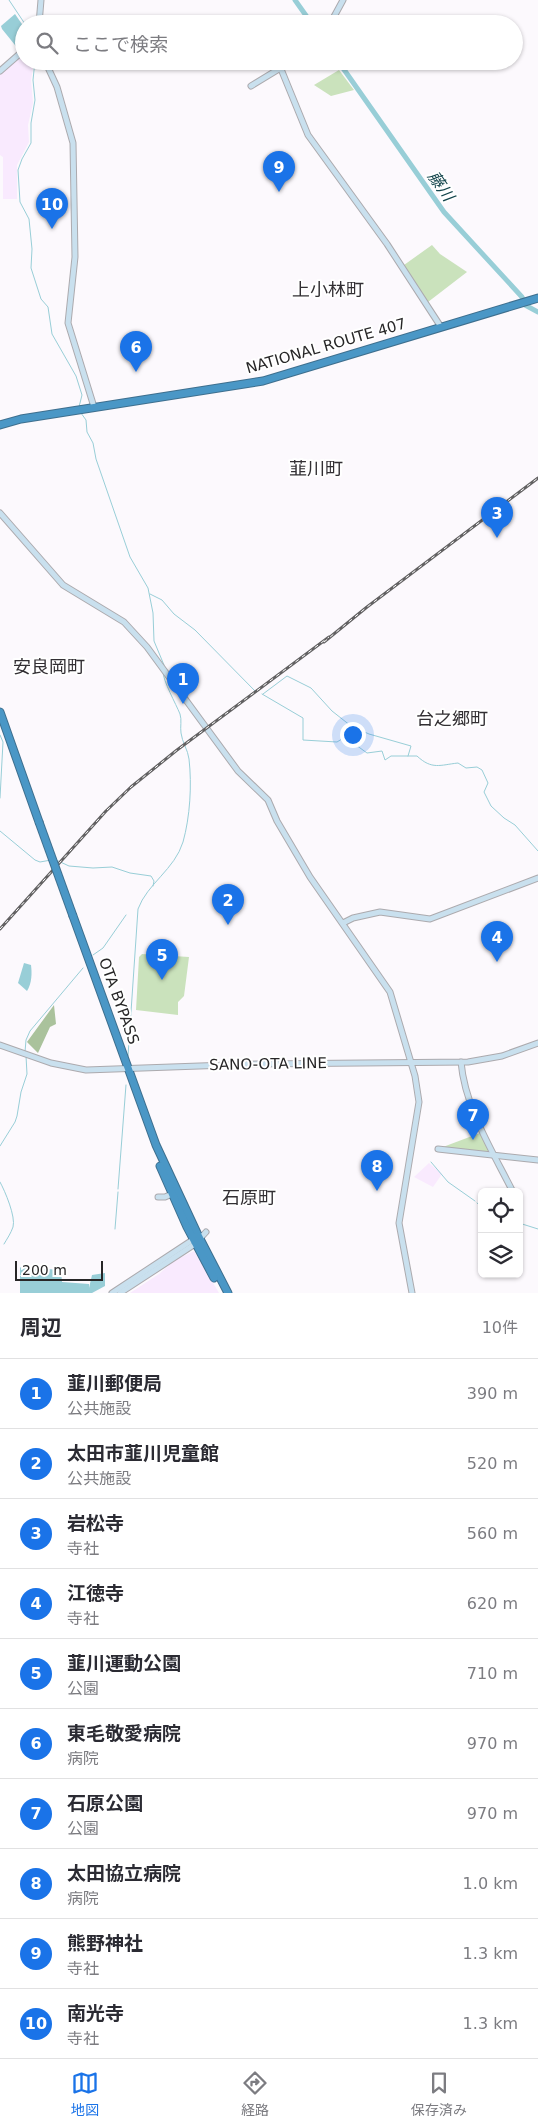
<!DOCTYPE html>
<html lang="ja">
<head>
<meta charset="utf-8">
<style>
  :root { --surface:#fff; --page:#f7f7f7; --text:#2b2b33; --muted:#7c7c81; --line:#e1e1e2; --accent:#1a73e8 }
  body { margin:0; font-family:"DejaVu Sans","Noto Sans JP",sans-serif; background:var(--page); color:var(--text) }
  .controls { position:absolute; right:15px; bottom:15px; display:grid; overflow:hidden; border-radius:8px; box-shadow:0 1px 4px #0004 }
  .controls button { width:45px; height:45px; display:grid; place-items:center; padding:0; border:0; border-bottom:1px solid var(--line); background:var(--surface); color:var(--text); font:25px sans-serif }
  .scale { position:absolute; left:15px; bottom:12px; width:88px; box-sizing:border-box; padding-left:5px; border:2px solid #272627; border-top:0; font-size:14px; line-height:18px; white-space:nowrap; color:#272627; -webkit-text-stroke:4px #fff; paint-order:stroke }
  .you { position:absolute; left:352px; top:734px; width:18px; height:18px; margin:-12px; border:4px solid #fff; border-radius:50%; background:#1a73e8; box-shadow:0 0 0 8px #1a73e833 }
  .badge { display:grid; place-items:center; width:32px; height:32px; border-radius:50%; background:var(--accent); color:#fff; font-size:16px; font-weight:700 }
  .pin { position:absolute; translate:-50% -41px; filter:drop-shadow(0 1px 2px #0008) }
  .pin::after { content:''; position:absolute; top:26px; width:18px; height:15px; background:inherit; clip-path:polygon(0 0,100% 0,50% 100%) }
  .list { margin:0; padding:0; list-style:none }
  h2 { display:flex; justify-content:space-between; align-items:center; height:65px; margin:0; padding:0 20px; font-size:21px }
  h2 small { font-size:16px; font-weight:400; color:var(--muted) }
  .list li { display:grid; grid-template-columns:32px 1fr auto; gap:15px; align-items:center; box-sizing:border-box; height:70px; padding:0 20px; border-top:1px solid var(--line) }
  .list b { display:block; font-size:19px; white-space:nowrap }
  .list p { margin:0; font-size:16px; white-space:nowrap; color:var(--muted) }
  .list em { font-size:16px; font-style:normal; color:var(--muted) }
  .icon { flex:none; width:28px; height:28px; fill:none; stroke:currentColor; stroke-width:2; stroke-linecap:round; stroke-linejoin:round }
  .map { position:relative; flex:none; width:538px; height:1293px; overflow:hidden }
  .search { position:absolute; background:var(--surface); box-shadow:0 1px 4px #0004; left:15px; right:15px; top:15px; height:55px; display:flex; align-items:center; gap:12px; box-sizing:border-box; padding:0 18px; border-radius:28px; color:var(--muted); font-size:19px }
  .sheet { height:765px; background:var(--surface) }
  nav { display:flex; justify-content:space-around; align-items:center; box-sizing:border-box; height:70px; border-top:1px solid var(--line); background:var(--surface); font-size:14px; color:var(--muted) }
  nav a { display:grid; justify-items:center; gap:2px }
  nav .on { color:var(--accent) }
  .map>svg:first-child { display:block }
</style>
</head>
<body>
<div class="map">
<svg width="538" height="1293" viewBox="0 0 538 1293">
  <rect width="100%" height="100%" fill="#fcf9fd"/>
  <g fill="#f9eafe">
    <polygon points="24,52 24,61 34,61 34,63 31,80 33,103 28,125 29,142 17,165 17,199 3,199 3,157 0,155 0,73"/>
    <polygon points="429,1163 442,1174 433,1187 414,1177"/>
    <polygon points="194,1251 219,1293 130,1293 159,1274 175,1260"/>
  </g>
  <g fill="#cae2bc">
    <polygon points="339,70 354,90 331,96 314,85"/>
    <polygon points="432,245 440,254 467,272 428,302 404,265"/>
    <polygon points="142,954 189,957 184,996 178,1002 178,1015 136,1010 139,957"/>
    <polygon points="480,1133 490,1150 489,1152 443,1147"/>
  </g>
  <polygon fill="#aac29c" points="54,1005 56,1024 50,1027 38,1053 27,1042"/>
  <g fill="#98ced7">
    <polygon points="15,14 24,27 24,48 22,50 19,50 2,29 1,26"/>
    <path d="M24,963L31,965C32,973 32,983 27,991L18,983Z"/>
    <polygon points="21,1267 61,1270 62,1282 89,1284 89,1288 92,1275 105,1273 105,1286 92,1293 20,1293 20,1268"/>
  </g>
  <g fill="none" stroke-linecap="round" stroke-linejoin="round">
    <g stroke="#98ced7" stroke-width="1">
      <polyline points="9,0 25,24"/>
      <polyline points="35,61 33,80 35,100 31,123 31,143 22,159 18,170 20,202 29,219 32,249 31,268 41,299 48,307 52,334 76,376 82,395 79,407"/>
      <polyline points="81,413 86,420 87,432 93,443 96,459 130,557 148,588 153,613 154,641 164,665"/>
      <polyline points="150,594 162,600 174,614 195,630 255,691"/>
      <path d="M262,694L303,718V740L337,742L345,737L367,753L382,751L385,760L391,756H417C432,770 440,765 458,763L466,768L477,767L482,770L488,783L484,792L491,806L504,818L515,825L538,851"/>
      <polyline points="263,694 287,676 311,688 332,711 351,726 369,734 411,746 408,756"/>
      <polyline points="0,735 3,742 0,798"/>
      <polyline points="0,831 35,860 40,862 51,860"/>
      <polyline points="54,859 69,866 93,868 112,867 130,873 151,876 154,881 153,886"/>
      <polyline points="93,955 103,948 126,915"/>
      <polyline points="25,1052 26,1040 30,1031 83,968"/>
      <path d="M128,1056L138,909C147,884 175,869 183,842C190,817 192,785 189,759C188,750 182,742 181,733C180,727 182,720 180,714C176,704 163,681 163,672"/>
      <polyline points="0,1146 15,1122 17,1116 21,1092 27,1074 26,1056"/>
      <polyline points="431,1162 448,1182 475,1201"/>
      <path d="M0,1182C5,1191 16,1217 13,1227C11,1233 7,1239 4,1244"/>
      <polyline points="118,1189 126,1085"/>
      <polyline points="477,1203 482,1207"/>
      <polyline points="519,1223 538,1229"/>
      <polyline points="115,1229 118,1192"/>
    </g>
    <g stroke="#98ced7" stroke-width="5">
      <polyline points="295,0 312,24"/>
      <polyline points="338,61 444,212 522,297 525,305 538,312"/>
    </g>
    <g stroke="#acaaae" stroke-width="7">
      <g id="secondary">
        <polyline points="39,24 41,0"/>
        <polyline points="330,24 343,0"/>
        <polyline points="45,61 57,87 73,143 75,257 68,323 94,407"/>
        <polyline points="281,69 308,135 387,244 441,327"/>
        <polyline points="0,71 24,50"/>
        <polyline points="251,86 292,61"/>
        <polyline points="0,513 63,585 124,622 147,647 238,771 268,800 277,821 310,877 390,992 415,1076 419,1102 399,1223 412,1293"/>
        <polyline points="343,923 353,918 380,912 430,919 538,878"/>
        <polyline points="0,1045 51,1063 86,1070 257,1064 468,1062 502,1056 538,1043"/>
        <path d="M461,1062C465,1108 493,1152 513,1192"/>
        <polyline points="438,1149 538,1160"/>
        <polyline points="158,1197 165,1197 172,1194"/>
        <polyline points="112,1293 194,1239 197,1239"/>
        <polyline points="120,1293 195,1244 206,1232"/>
      </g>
    </g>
    <g stroke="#3e6f8e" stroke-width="9">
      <g id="highway">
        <polyline points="0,425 21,419 263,381 538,298"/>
        <polyline points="0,712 39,822"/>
        <polyline points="73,916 156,1145 197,1233 228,1293"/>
        <polyline points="160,1166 187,1227 214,1278"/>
      </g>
    </g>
    <use href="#secondary" stroke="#c9e0ee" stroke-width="5"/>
    <use href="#highway" stroke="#4a97c6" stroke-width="7"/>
    <g stroke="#626162" stroke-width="3">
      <g id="rail">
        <polyline points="324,642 367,607 538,478"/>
        <polyline points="0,929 106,811 131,787 177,750 329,637"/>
      </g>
    </g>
    <use href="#rail" stroke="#fff" stroke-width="1" stroke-dasharray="4" stroke-linecap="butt"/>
    <g stroke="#3e6f8e" stroke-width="9" stroke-linecap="butt">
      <polyline id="highway-bridge" points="39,822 73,916"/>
    </g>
    <use href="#highway-bridge" stroke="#4a97c6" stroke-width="7"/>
  </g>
  <g text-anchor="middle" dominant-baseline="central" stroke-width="4" stroke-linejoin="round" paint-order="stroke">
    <g font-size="15" fill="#272627" stroke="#fff">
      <text transform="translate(326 346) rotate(-16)">NATIONAL ROUTE 407</text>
      <text transform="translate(119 1001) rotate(70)">OTA BYPASS</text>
      <text transform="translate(268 1064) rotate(-1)">SANO-OTA LINE</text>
    </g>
    <g font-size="16" font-style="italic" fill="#12444b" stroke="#fff">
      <text transform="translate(441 186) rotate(55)">藤川</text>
    </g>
    <g font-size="18" fill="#322f33" stroke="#fff">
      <text x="328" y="289">上小林町</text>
      <text x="316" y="468">韮川町</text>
      <text x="49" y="666">安良岡町</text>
      <text x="452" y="718">台之郷町</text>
      <text x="249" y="1197">石原町</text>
    </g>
  </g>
</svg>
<div class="controls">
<button><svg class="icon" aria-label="locate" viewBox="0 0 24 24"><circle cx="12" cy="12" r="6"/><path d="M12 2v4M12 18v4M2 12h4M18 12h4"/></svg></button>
<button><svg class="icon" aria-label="layers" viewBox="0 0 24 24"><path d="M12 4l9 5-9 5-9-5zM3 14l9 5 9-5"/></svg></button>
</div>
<div class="scale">200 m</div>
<div class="you"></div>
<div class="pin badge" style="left:183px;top:704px">1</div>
<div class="pin badge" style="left:228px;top:925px">2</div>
<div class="pin badge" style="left:497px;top:538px">3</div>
<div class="pin badge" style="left:497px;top:962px">4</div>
<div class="pin badge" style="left:162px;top:980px">5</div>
<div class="pin badge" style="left:136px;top:372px">6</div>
<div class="pin badge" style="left:473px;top:1140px">7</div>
<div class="pin badge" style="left:377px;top:1191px">8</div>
<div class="pin badge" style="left:279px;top:192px">9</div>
<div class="pin badge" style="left:52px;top:229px">10</div>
<div class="search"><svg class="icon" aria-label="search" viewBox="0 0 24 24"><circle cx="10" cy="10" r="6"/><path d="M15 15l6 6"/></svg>ここで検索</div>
</div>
<section class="sheet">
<h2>周辺<small>10件</small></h2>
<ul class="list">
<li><span class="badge">1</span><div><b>韮川郵便局</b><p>公共施設</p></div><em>390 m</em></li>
<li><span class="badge">2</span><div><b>太田市韮川児童館</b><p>公共施設</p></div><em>520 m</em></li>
<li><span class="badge">3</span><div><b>岩松寺</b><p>寺社</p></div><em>560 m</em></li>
<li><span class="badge">4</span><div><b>江徳寺</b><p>寺社</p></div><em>620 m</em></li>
<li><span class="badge">5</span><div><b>韮川運動公園</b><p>公園</p></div><em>710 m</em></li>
<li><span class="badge">6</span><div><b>東毛敬愛病院</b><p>病院</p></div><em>970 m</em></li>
<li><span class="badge">7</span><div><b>石原公園</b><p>公園</p></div><em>970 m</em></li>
<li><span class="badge">8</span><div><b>太田協立病院</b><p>病院</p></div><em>1.0 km</em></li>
<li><span class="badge">9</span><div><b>熊野神社</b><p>寺社</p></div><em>1.3 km</em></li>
<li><span class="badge">10</span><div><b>南光寺</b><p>寺社</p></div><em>1.3 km</em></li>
</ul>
</section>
<nav>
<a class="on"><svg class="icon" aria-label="map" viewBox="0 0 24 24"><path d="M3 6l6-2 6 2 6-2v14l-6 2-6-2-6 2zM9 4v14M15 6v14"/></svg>地図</a>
<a><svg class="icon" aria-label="directions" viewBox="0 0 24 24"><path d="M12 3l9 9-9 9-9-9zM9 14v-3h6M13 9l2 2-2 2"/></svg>経路</a>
<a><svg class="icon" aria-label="saved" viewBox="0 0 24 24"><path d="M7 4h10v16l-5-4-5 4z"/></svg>保存済み</a>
</nav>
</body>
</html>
